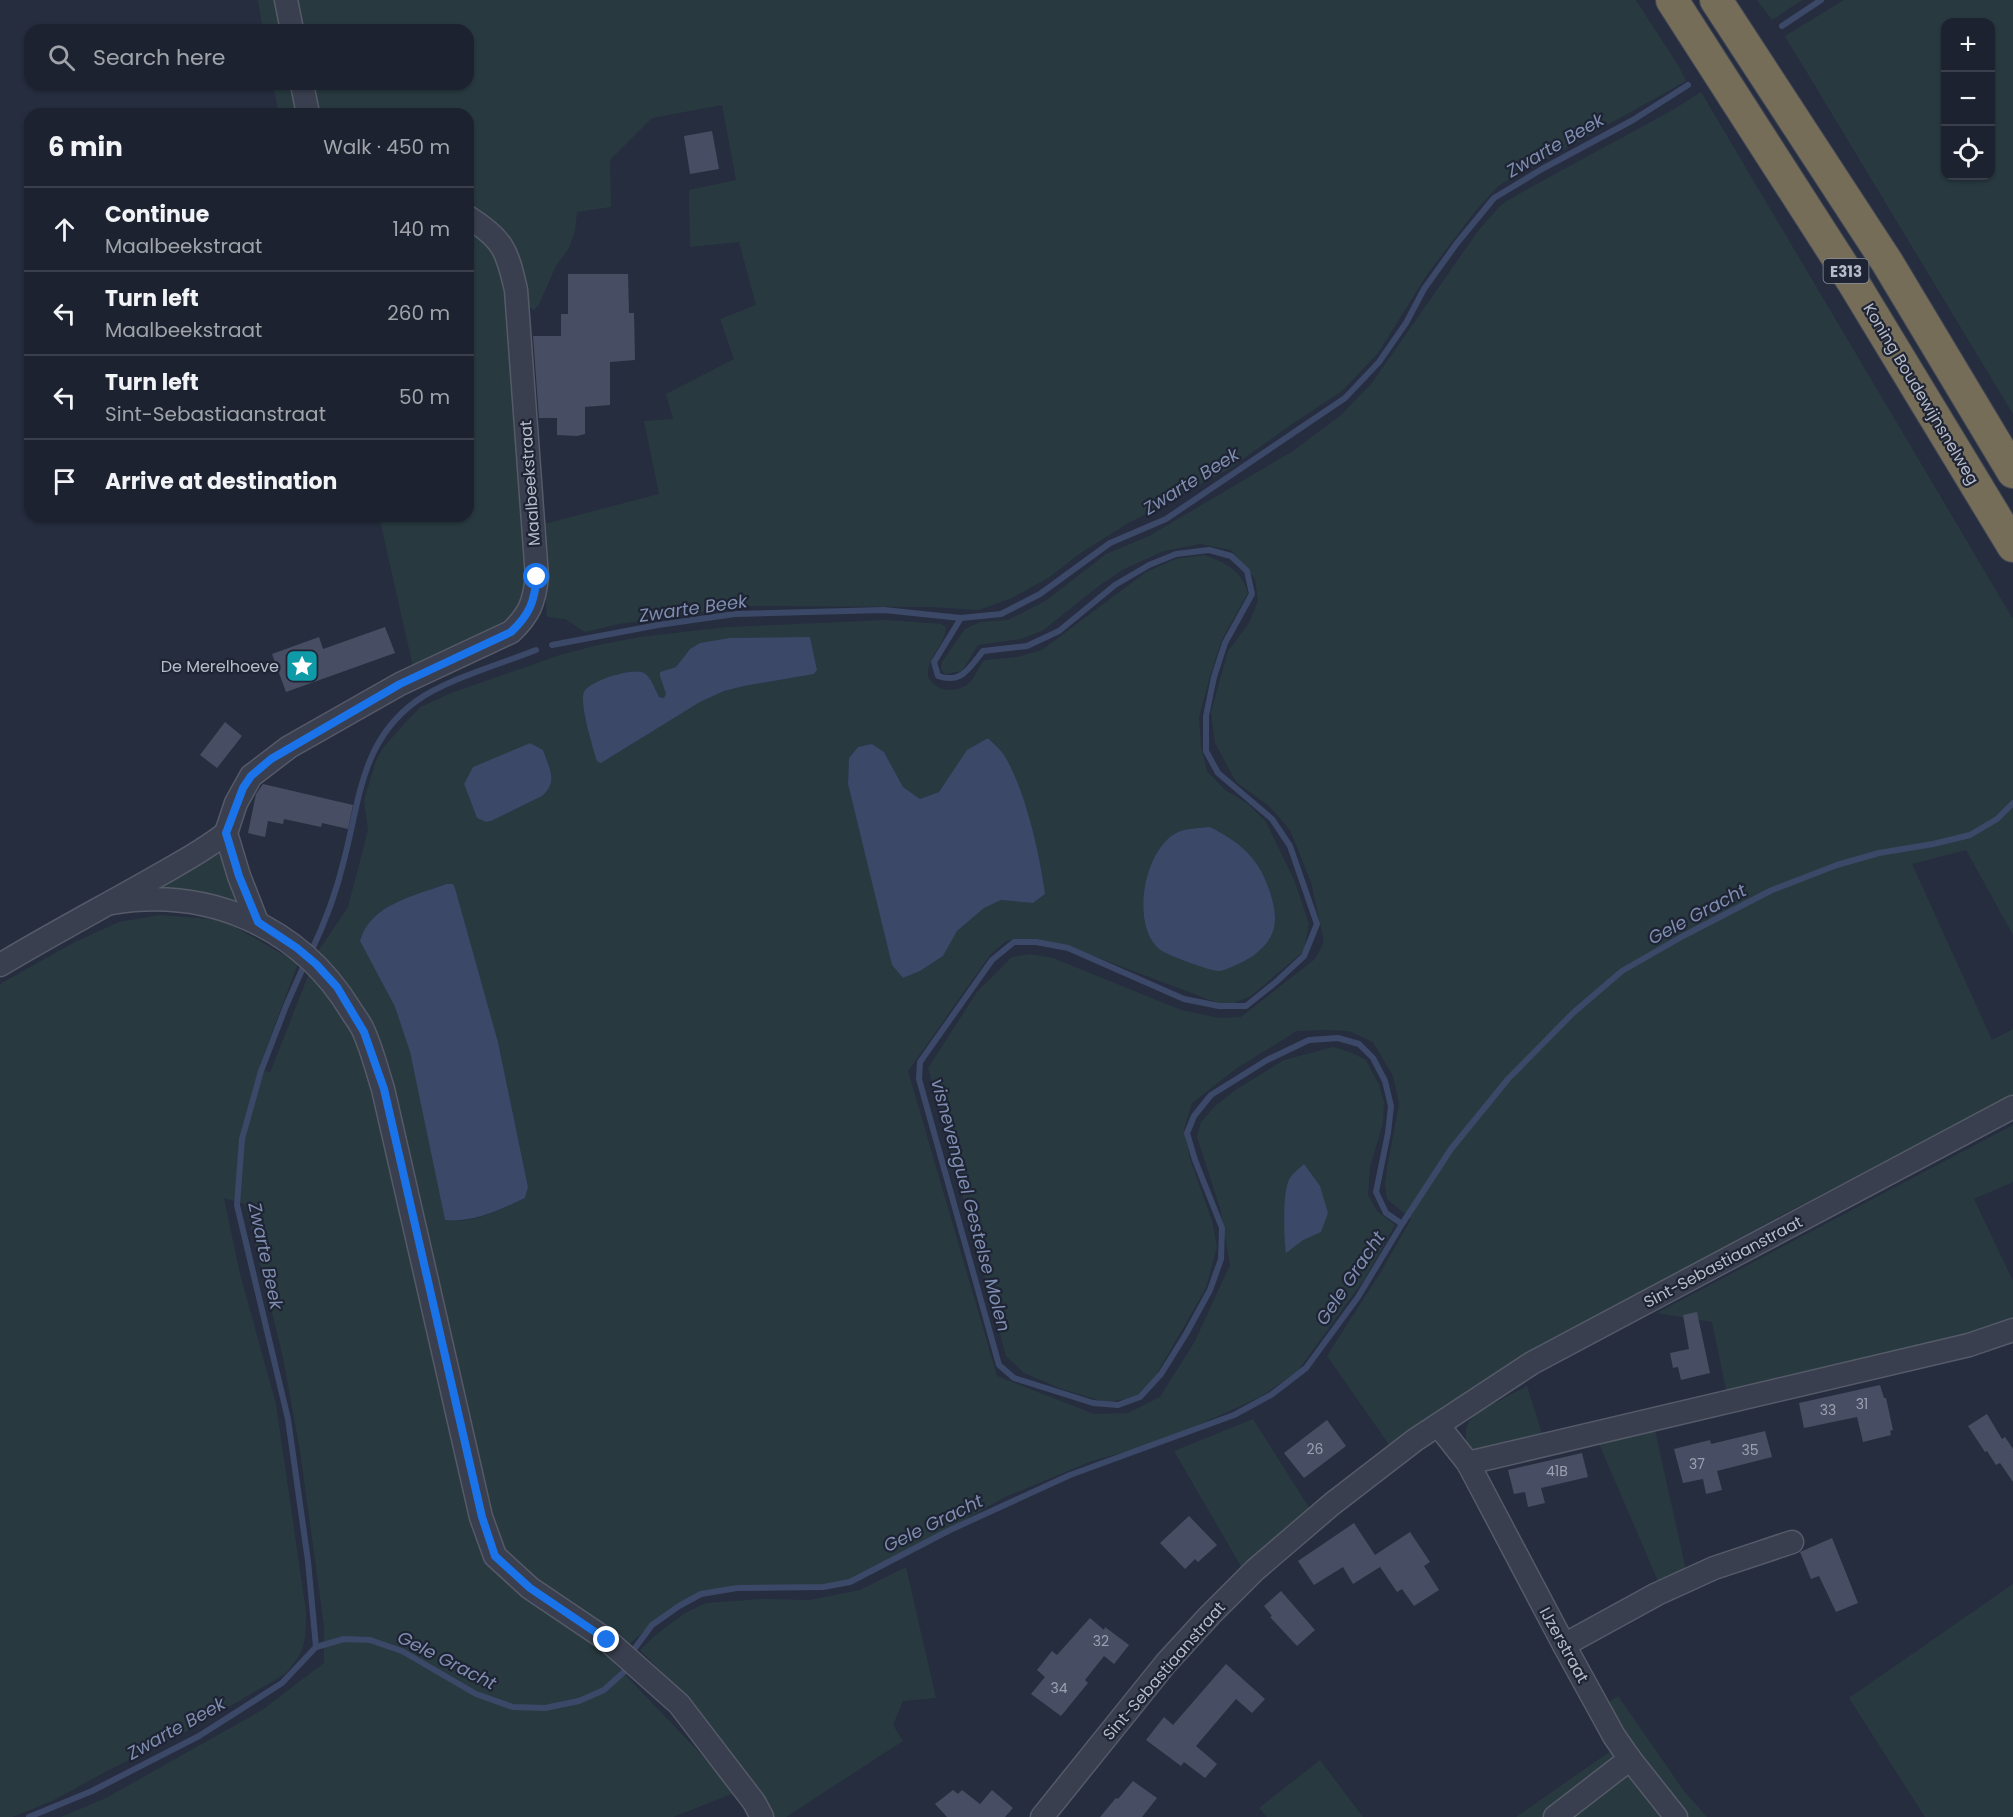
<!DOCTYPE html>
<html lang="en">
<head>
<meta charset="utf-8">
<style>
  :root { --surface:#1c222f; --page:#252a37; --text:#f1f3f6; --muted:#a0a4aa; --line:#3a3f4b }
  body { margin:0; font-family:Poppins,sans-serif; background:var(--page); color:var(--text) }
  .controls { position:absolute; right:18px; top:18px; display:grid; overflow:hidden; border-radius:12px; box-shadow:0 2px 4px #0004 }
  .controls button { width:54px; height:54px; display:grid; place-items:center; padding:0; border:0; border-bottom:2px solid var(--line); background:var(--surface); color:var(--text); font:30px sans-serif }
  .stop { position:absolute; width:18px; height:18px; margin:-14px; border:4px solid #1a73e8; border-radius:50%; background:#fff }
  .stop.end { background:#1a73e8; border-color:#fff; box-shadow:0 2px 6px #0008 }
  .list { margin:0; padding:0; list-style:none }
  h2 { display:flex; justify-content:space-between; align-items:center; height:78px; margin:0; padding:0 24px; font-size:26px }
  h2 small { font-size:20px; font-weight:400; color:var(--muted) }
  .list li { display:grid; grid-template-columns:39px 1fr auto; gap:18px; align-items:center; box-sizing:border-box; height:84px; padding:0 24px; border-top:2px solid var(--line) }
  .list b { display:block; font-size:22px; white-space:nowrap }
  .list p { margin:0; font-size:20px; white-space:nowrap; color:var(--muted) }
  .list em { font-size:20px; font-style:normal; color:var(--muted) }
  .icon { flex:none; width:33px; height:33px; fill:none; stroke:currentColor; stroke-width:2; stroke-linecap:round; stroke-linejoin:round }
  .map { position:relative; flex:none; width:2013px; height:1817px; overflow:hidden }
  .search { position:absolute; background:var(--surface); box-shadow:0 2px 4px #0004; left:24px; top:24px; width:450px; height:66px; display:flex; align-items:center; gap:15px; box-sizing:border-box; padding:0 21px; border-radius:18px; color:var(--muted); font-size:22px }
  .panel { position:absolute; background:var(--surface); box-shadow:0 2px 4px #0004; left:24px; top:108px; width:450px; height:414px; border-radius:18px }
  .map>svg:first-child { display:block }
</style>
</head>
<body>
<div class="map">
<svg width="2013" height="1817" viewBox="0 0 2013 1817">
  <rect width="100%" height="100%" fill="#262d3f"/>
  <g fill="#283a40" fill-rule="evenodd">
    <polygon points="258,0 1636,0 1679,67 1686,81 1498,186 1477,209 1428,273 1378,353 1342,391 1292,424 1229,469 1125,525 1082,552 1048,578 1012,598 979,610 931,607 748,606 619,624 585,632 565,619 547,617 540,525 659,494 644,421 673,419 666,394 734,359 720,319 756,305 739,242 690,247 689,190 736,180 722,105 652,118 610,160 611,207 577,212 575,231 569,248 556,266 539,304 534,310 525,305 514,243 489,219 468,207 468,114 279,114 273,84 468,84 468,30 263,30"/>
    <polygon points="1757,0 1802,0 1772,20"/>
    <path d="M1844,0H2013V414L1785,36ZM1946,22H1990V176H1946Z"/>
    <polygon points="1701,92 2013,619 2013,935 1966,850 1912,864 1992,1040 2013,1029 2013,1096 1778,1217 1522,1357 1390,1446 1327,1356 1382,1270 1411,1219 1387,1199 1385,1184 1387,1168 1399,1104 1393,1076 1373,1042 1349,1031 1328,1030 1297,1031 1237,1068 1192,1103 1184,1129 1190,1159 1212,1221 1217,1247 1206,1288 1152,1382 1134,1398 1105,1402 1062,1389 1024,1373 1006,1356 928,1068 977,992 1012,957 1030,954 1053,958 1181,1010 1219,1018 1241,1017 1315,959 1324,942 1311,882 1290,830 1269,806 1236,782 1215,743 1211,712 1228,651 1249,623 1258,601 1255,579 1231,550 1200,544 1164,551 1124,569 1100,585 1042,631 1020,639 978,645 962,671 945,674 941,669 942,662 965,629 980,622 1008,620 1047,600 1106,554 1149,536 1293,451 1341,415 1372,383 1478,231 1501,205 1515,196 1671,111"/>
    <polygon points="468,225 479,232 506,275 530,582 511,623 414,671 379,516 468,516"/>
    <path d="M1204,555C1225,562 1242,571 1248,593L1222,639L1211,673L1199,717L1201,747L1207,771L1225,790L1247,803L1266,822L1295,882L1309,924L1304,951L1251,996L1226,1006L1067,946L1030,939L1007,940L990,955L908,1071L997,1376L1094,1414L1128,1413L1160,1397L1195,1341L1230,1265L1220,1208L1197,1137L1201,1122L1215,1106L1237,1089L1284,1060L1333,1047L1350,1052L1366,1060L1379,1085L1384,1102L1383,1123L1370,1167L1368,1195L1377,1211L1395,1225L1366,1277L1297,1372L1260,1397L1163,1441L1092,1461L1005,1497L938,1535L849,1580L808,1586L734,1587L703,1592L660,1618L633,1641L612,1661L737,1792L673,1817H61L106,1798L262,1710L324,1663V1626L300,1451L283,1357L245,1204L224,1198L240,1274L276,1404L306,1612C306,1641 306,1651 285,1674L193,1728L105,1772L52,1801L12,1817H0V984L75,942L119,922L160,915L223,920L298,963L259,1067L270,1073L310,971C330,992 345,1015 360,1040L477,1535L496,1531L424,1246L377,1047C362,1011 343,983 315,956L348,907L368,830L364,800L376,761L383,748L405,723L421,707L451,693L560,655L598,645L640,637L727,627L887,620L941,624L946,627C945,646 926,657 928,677C937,693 959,694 971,681C977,674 978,666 985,660L1017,657L1042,650L1146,572L1176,559ZM810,637L817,670L814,674L744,686L724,691L700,702L601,763C592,757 580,702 584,692C590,681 633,667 644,673C651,677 655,689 659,697L664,698L666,694L660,676V672L676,667L690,649L700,643L729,638ZM988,738C993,743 1000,749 1004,755C1025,791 1040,852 1045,894L1033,903L1001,900L984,908L957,931L943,956L920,971L903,978L892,965L848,784L849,758L858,747L872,744L884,752L903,787L920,799L939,792L967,751ZM530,743L543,750C549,768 559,781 542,796L491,821L486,822L477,818L464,784L473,767ZM1210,827C1226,835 1241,845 1253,859C1265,873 1279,909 1274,928C1271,940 1263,948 1253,956C1247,960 1225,970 1219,970C1210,970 1166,956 1159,949C1130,924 1144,849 1178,832C1187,828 1200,828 1210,827ZM446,884H453L455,888L498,1042L528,1187L525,1198C500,1210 473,1224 445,1220L410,1052L395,1007L360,941C370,904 415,896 446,884Z"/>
    <polygon points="215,853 221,855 238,900 235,904 159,894 153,887"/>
    <polygon points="2013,1125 2013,1182 1974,1199 2013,1281 2013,1324 1728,1399 1712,1322 1657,1313"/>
    <path d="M1527,1386L1544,1440L1473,1453C1464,1444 1463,1427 1472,1418C1481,1409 1515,1393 1527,1386Z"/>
    <polygon points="1253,1419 1313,1514 1242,1568 1174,1451"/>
    <polygon points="1654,1426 1687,1575 1661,1588 1597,1439"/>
    <polygon points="906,1567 936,1698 903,1701 893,1725 903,1741 786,1817 774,1817 726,1747 680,1691 640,1650 658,1633 685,1613 706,1603 763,1599 810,1600 860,1590"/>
    <polygon points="2013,1584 2013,1817 1925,1817 1849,1698"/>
    <polygon points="1618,1696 1684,1791 1707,1817 1516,1817 1628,1739 1607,1703"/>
    <polygon points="1320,1760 1363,1817 1267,1817 1259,1808"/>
  </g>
  <g fill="#3c4867">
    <path d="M810,637L817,670L814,674L744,686L724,691L700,702L601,763L597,761C593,749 579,703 584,692C589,681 633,667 644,673C651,677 655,689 659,697L664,698L666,694L660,676V672L676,667L690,649L700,643L729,638Z"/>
    <path d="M988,738C993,743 1000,749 1004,755C1025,789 1040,854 1045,894L1033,903L1001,900L984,908L957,931L943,956L920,971L903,978L892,965L848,784L849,758L858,747L872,744L884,752L903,787L920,799L939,792L967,750Z"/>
    <path d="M530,743L543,750C549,768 559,781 542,796L491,821L486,822L477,818L464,784L473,767Z"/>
    <path d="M1210,827C1226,835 1242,845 1253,859C1265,873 1279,909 1274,928C1271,940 1263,948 1253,956C1247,960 1225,971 1219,971C1210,971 1166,955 1159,949C1130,924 1144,848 1178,832C1187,828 1200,828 1210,827Z"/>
    <path d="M446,884H453L455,888L498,1042L528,1187L525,1198C500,1210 473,1223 445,1220L410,1052L395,1007L360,941C370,904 415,896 446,884Z"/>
    <path d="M1304,1164L1320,1186L1328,1213L1321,1232L1303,1240L1286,1253C1284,1237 1282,1190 1290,1178C1293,1173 1300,1168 1304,1164Z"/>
  </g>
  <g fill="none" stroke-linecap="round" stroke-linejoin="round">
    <g stroke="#3c4867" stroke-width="6">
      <polyline points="1782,26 1821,0"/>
      <path d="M961,618L934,662L938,676C962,684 969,668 983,651L1027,646L1059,631L1115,585L1149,565L1176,554L1209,550L1231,556L1247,571L1252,594L1225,643L1214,677L1206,716V751L1218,773L1272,819L1290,846L1317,924L1304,956L1276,982L1246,1006H1219L1184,999L1068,948L1036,942H1014L992,960L920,1062L919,1079L999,1365L1014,1378L1093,1403L1118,1405L1140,1397L1161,1374L1186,1334L1210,1290L1221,1259L1222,1228L1195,1160L1187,1133L1194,1116L1211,1095L1267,1060L1309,1040L1338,1038L1359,1044L1373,1058L1385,1081L1391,1106L1388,1133L1376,1192L1386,1213L1402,1224"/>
      <polyline points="552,645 658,625 735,614 884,610 961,618 1001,614 1040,594 1110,543 1166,519 1345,398 1379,362 1406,323 1424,289 1457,243 1494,198 1542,169 1633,120 1688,85"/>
      <path d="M310,954C324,925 337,890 344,860C360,799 361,742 415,702C444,680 501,664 536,650"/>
      <polyline points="316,1647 344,1639 370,1640 402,1651 476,1694 513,1707 545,1708 579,1701 604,1690 626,1670"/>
      <polyline points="635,1648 652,1625 679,1606 701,1594 737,1588 823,1587 850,1582 950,1530 1070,1475 1234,1415 1271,1395 1306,1368 1358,1297 1402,1224 1451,1149 1508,1079 1573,1013 1622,971 1683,936 1772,890 1837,865 1879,853 1933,844 1970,835 1997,819 2013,803"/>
      <polyline points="29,1817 92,1791 199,1736 282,1683 316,1647 308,1561 288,1419 237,1205 242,1139 261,1071 286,1006 305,963"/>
    </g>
  </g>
  <g fill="#474e63">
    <polygon points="712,131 719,169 690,174 684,136"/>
    <polygon points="568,274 628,274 629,313 634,313 635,360 610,362 610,405 585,407 585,434 577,436 557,435 557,418 539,418 533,336 561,336 561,314 568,314"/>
    <polygon points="385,627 395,653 286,692 272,654 319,637 323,649"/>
    <polygon points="225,722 242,736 217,768 200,755"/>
    <polygon points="263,784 353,805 348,829 322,823 321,827 284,819 283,824 268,821 265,837 248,833 256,794"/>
    <polygon points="1697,1312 1710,1373 1681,1380 1678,1367 1673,1368 1670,1353 1689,1349 1683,1315"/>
    <polygon points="1880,1385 1884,1398 1886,1398 1893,1430 1890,1431 1891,1435 1863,1442 1857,1417 1804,1428 1799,1403"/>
    <polygon points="1987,1414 2002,1439 2005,1437 2013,1449 2013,1482 2000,1463 1996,1465 1987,1451 1985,1452 1968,1426"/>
    <polygon points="1327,1420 1346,1446 1304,1478 1284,1453"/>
    <polygon points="1765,1431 1772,1457 1717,1471 1722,1490 1706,1494 1703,1479 1683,1483 1674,1449 1710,1440 1711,1444"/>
    <polygon points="1582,1453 1588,1477 1541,1488 1545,1503 1528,1507 1525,1492 1514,1494 1508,1470"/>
    <polygon points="1189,1516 1217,1545 1198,1562 1195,1559 1185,1569 1160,1543"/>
    <polygon points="1354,1523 1375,1555 1410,1532 1430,1562 1424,1566 1439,1590 1414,1606 1402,1589 1397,1592 1380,1567 1353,1584 1343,1567 1314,1585 1298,1561"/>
    <polygon points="1832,1538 1858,1603 1836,1612 1819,1576 1811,1579 1800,1552"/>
    <polygon points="1281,1591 1315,1630 1297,1646 1270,1617 1272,1616 1264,1606"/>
    <polygon points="1090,1618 1104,1630 1105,1627 1129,1645 1114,1664 1104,1656 1085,1680 1088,1683 1061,1716 1031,1694 1045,1677 1037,1670 1052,1651 1057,1655"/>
    <polygon points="1226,1664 1265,1699 1252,1713 1236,1699 1196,1746 1217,1764 1205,1778 1184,1762 1181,1766 1146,1740 1164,1717 1173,1725"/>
    <polygon points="1133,1781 1157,1798 1142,1817 1100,1817 1116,1798 1118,1799"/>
    <polygon points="953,1790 958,1794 962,1790 980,1804 992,1790 1013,1808 1005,1817 947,1817 935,1804"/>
  </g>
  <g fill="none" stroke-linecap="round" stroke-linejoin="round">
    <g stroke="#555a69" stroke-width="25">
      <g id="minor">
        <polyline points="286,0 292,30"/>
        <polyline points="302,84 308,114"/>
        <path d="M112,903C208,887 299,926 350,1009C355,1017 361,1024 364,1032C372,1050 377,1070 383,1089L481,1517L495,1556L530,1588L607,1640L679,1704L754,1802L762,1817"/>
        <path d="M257,922L239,876L226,833L236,803L251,776L289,747L400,684L511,632C530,614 534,602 537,577L516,290C507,250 503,239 468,217"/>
        <path d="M0,965C50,935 101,908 152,879C178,864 202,852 226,833"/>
        <polyline points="1438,1425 1468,1463 1564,1645 1614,1736 1630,1759 1676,1817"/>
        <polyline points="1468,1463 1969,1345 2013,1330"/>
        <polyline points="1564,1645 1657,1594 1714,1568 1792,1542"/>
        <polyline points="1042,1817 1166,1663 1210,1615 1255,1570 1332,1504 1415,1440 1532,1363 2013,1107"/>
        <polyline points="1555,1817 1630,1759"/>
      </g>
    </g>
    <g stroke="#424756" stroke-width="34">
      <g id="highway">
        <polyline points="1672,0 1853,282 2013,546"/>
        <polyline points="1716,0 1887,262 2013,472"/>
      </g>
    </g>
    <use href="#minor" stroke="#3a3f4f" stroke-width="22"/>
    <use href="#highway" stroke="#756d57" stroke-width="32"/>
  </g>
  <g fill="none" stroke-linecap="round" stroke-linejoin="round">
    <path stroke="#1a73e8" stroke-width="8" d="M537,577C534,602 530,614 511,632L400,684L271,759L251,776L243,788L226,833L239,876L258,922L297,948L316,964L337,987L364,1032L384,1089L482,1517L495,1556L530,1588L607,1640"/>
  </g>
  <defs>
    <g id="sight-square" transform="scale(1.725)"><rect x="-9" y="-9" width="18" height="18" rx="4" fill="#0f9aa8" stroke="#1f2434"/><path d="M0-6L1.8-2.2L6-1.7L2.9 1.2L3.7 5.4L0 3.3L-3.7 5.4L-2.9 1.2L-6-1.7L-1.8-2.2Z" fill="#fff"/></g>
  </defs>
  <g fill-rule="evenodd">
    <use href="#sight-square" x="302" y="666"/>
  </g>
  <g text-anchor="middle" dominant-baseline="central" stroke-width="4.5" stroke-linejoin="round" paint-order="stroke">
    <g font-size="14" fill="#9aa0b0">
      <text x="1862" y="1404">31</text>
      <text x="1828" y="1410">33</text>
      <text x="1315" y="1449">26</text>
      <text x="1750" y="1450">35</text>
      <text x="1697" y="1464">37</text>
      <text x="1557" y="1471">41B</text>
      <text x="1101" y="1641">32</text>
      <text x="1059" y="1688">34</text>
    </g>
    <rect fill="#1f2434" stroke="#898e9c" stroke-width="1.5" x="1823.5" y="259" width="45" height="24" rx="4.5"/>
    <g font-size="15" font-weight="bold" fill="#b6bbc9">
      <text x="1846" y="271">E313</text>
    </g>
    <g font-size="16" fill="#b6bbc9" stroke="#1f2434">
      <text transform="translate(1921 394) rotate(59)">Koning Boudewijnsnelweg</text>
      <text transform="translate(530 483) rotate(-94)">Maalbeekstraat</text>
      <text transform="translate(1723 1262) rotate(-28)">Sint-Sebastiaanstraat</text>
      <text transform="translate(1564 1645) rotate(61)">IJzerstraat</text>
      <text transform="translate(1164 1671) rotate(-49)">Sint-Sebastiaanstraat</text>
    </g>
    <g font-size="16" fill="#b6bbc9" stroke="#1f2434" text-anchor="end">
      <text x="279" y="666">De Merelhoeve</text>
    </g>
    <g font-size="18" font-style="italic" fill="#7e8db0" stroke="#1f2434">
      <text transform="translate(1555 145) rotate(-30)">Zwarte Beek</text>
      <text transform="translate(1191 481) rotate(-32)">Zwarte Beek</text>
      <text transform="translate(693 608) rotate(-8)">Zwarte Beek</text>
      <text transform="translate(1697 914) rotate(-28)">Gele Gracht</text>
      <text transform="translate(971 1205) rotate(75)">visnevenguel Gestelse Molen</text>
      <text transform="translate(266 1256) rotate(78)">Zwarte Beek</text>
      <text transform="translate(1350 1278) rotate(-56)">Gele Gracht</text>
      <text transform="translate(933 1523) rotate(-26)">Gele Gracht</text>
      <text transform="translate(447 1660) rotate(27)">Gele Gracht</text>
      <text transform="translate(176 1728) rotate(-29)">Zwarte Beek</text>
    </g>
  </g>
</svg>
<div class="controls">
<button>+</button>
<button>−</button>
<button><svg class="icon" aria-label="locate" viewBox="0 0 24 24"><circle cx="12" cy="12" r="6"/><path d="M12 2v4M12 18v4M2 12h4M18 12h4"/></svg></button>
</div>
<div class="stop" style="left:537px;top:577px"></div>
<div class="stop end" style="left:607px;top:1640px"></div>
<div class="search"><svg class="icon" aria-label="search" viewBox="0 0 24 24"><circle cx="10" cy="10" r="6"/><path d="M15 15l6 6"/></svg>Search here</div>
<section class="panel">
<h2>6 min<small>Walk · 450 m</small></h2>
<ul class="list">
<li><svg class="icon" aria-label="ahead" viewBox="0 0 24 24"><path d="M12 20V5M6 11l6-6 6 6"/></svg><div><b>Continue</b><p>Maalbeekstraat</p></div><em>140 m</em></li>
<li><svg class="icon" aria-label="left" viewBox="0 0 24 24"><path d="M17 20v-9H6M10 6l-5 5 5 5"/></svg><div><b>Turn left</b><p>Maalbeekstraat</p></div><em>260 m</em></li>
<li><svg class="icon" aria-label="left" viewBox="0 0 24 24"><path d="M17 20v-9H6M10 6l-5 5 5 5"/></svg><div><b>Turn left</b><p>Sint-Sebastiaanstraat</p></div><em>50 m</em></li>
<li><svg class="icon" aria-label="arrive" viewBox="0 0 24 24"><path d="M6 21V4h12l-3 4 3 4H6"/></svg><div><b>Arrive at destination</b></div></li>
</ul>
</section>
</div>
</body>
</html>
